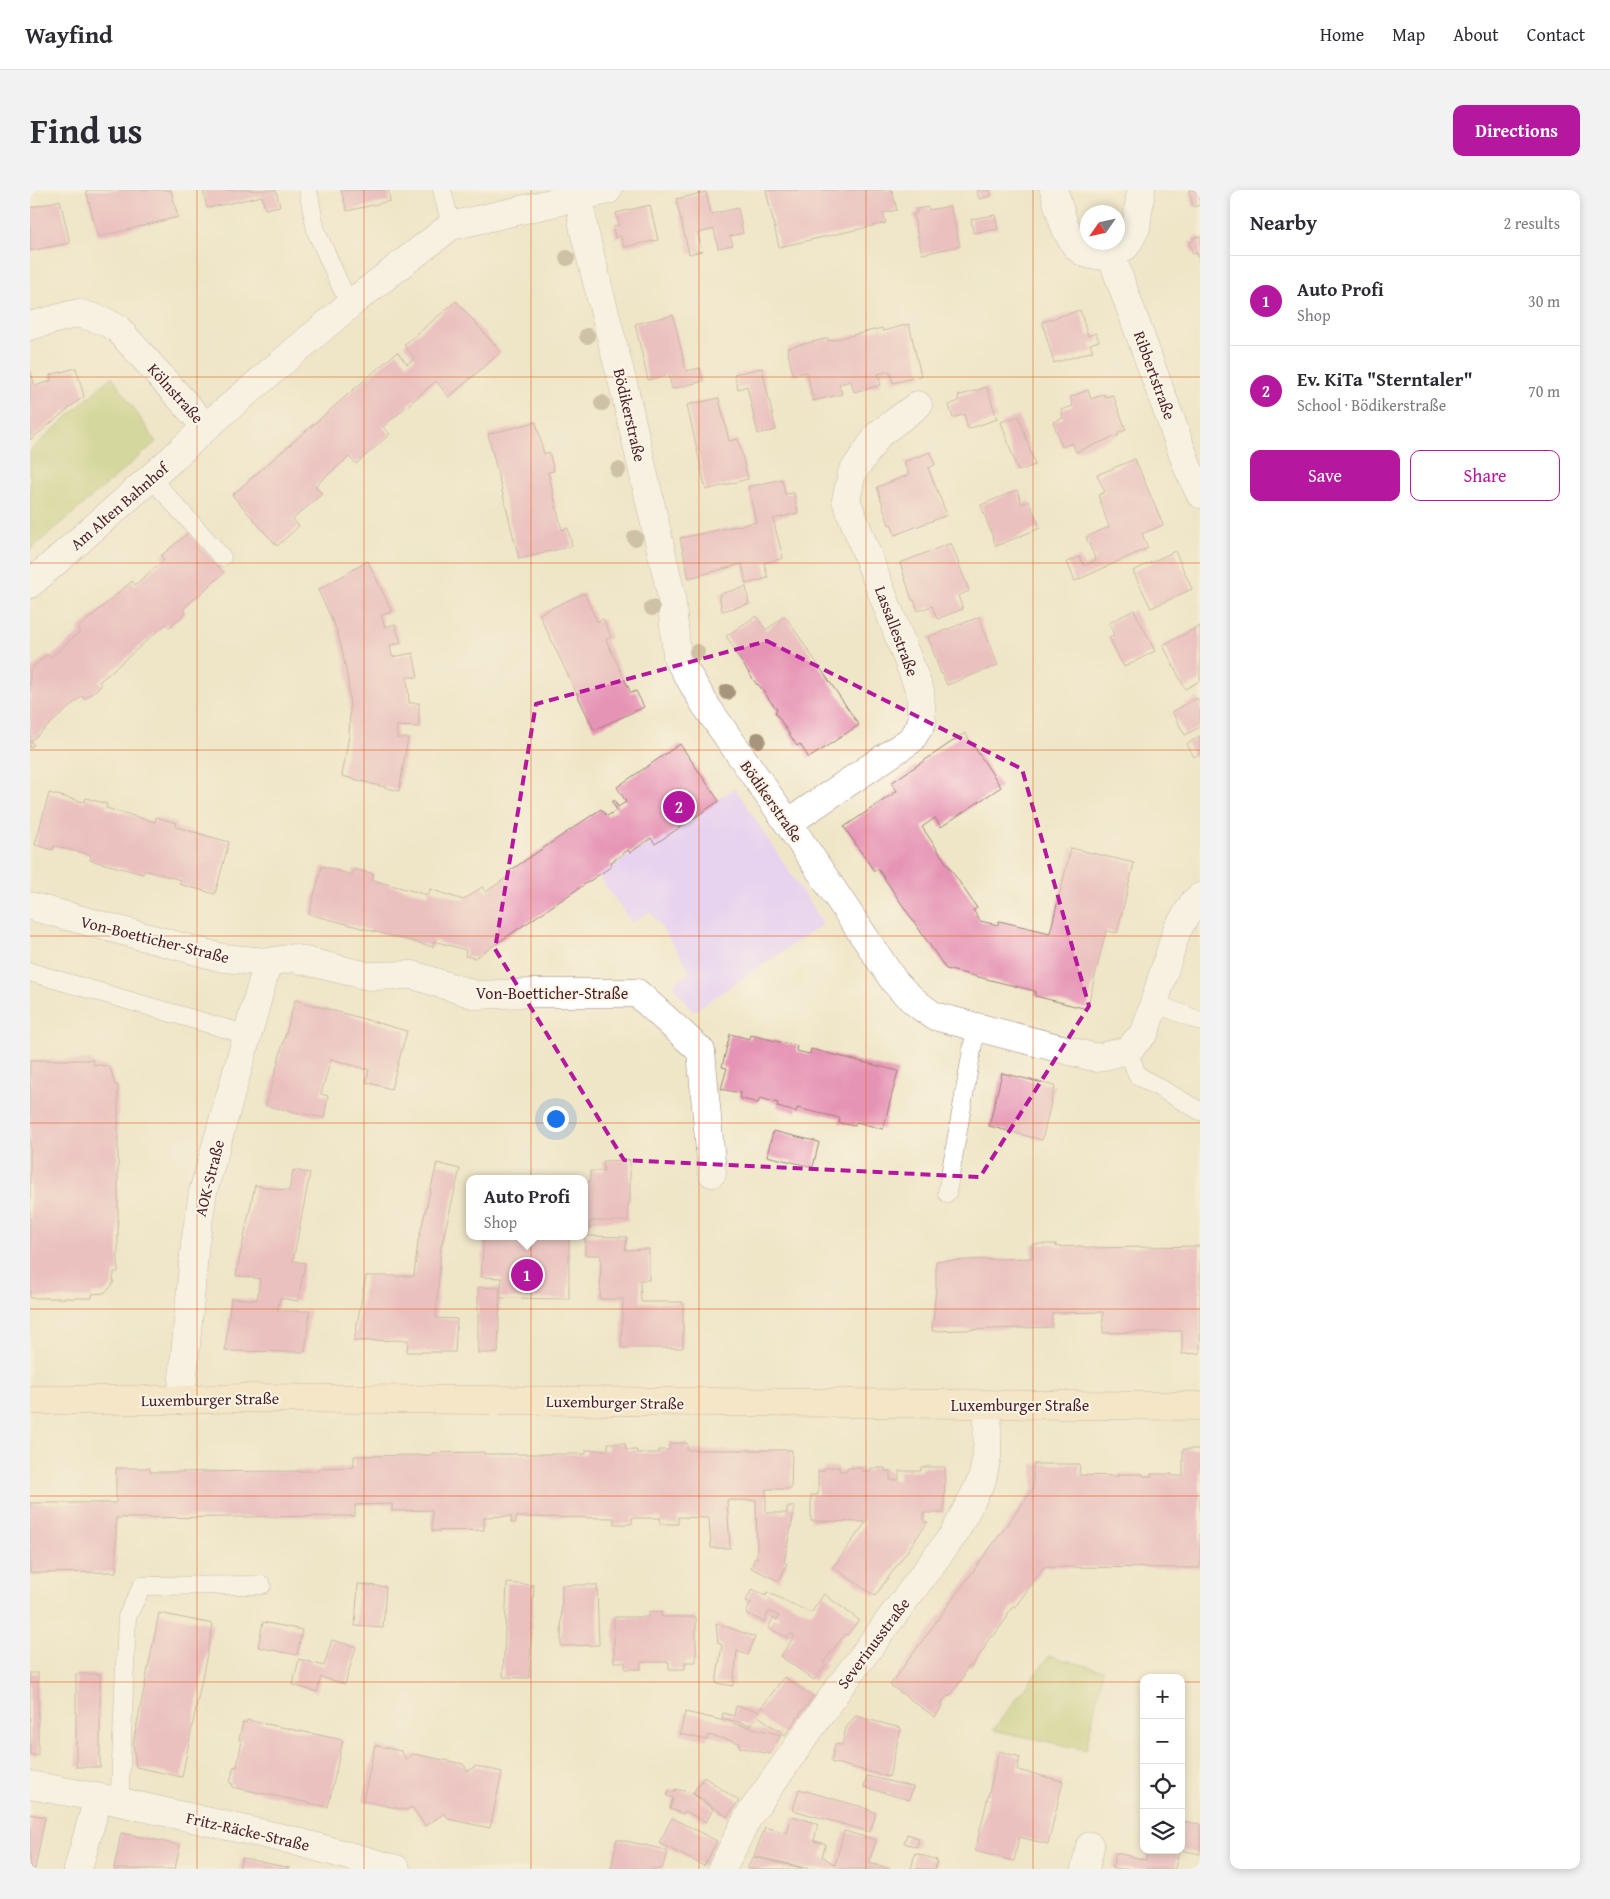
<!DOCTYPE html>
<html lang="en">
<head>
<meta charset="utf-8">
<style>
  :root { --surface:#fff; --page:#f2f2f3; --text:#2b2b33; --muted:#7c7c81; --line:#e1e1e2; --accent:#b5179e }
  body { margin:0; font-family:"Gentium Book Plus",serif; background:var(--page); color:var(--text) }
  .controls { position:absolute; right:15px; bottom:15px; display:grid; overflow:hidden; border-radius:10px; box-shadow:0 2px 8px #0003 }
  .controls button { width:45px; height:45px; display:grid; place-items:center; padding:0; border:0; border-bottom:1px solid var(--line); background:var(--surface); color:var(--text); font:25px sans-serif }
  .compass { position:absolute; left:1050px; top:15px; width:45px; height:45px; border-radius:50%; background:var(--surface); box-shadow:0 2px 8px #0003; rotate:236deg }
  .you { position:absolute; left:525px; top:928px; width:18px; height:18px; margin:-12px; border:4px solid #fff; border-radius:50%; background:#1a73e8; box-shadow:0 0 0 8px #1a73e833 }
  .badge { display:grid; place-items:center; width:32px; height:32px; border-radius:50%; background:var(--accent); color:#fff; font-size:16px; font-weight:700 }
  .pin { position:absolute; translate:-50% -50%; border:2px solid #fff; box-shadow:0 1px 5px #0006 }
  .popup { position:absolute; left:436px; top:985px; width:122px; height:65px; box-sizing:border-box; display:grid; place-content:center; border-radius:10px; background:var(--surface); filter:drop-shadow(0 1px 4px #0005); font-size:16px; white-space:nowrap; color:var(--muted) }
  .popup b { font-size:19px; color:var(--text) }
  .popup::after { content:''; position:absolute; left:50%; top:100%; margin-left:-10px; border:10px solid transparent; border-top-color:var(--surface) }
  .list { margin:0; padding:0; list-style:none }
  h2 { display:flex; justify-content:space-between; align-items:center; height:65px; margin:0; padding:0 20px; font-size:21px }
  h2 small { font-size:16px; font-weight:400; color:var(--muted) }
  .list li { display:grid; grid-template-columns:32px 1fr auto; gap:15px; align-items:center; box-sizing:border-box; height:90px; padding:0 20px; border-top:1px solid var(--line) }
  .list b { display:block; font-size:19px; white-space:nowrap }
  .list p { margin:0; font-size:16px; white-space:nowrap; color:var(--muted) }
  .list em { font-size:16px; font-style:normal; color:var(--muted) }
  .actions { display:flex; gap:10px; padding:15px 20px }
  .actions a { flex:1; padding:11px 0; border:1px solid var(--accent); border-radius:10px; text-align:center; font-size:18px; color:var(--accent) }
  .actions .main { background:var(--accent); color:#fff }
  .icon { flex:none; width:28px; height:28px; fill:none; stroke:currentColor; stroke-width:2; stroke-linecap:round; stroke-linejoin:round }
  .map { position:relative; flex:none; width:1170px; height:1679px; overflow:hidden; border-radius:10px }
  header { display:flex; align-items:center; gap:30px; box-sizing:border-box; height:70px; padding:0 25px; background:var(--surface); border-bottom:1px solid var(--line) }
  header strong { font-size:24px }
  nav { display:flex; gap:28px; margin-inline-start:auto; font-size:18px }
  .intro { display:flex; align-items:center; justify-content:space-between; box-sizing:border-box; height:120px; padding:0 30px }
  h1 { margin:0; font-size:35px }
  .button { padding:12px 22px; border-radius:10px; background:var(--accent); color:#fff; font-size:18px; font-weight:700 }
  main { display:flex; gap:30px; padding:0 30px }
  aside { flex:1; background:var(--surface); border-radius:10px; box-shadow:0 2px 8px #0003 }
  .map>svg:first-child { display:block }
</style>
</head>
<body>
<header>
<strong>Wayfind</strong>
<nav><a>Home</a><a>Map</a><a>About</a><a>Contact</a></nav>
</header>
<div class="intro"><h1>Find us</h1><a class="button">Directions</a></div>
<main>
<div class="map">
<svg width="1170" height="1679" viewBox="0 0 1170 1679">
  <rect width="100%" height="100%" fill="#fcf5e5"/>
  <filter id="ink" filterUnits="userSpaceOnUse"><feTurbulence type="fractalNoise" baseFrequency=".02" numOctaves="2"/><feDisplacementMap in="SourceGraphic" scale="10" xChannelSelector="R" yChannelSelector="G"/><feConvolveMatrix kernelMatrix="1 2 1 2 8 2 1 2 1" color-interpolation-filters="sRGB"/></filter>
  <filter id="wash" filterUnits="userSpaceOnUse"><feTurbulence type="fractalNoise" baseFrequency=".0096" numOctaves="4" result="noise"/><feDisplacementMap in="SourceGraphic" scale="20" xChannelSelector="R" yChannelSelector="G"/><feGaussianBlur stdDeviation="1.12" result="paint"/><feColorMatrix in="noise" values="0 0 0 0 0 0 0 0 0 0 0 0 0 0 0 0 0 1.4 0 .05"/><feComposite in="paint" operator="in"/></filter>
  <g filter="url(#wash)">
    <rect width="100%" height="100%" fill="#efe6c8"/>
    <polygon fill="#e7d2ef" points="705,598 793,734 663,822 643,794 661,781 620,721 602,733 568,685"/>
    <g fill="#b7c86b" stroke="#80744b">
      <polygon points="82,186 126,252 0,360 0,261"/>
      <polygon points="1019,1466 1073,1480 1056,1560 963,1540"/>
    </g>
    <g id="blocks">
      <g fill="#e694b6">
        <polygon points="56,0 141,0 148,27 68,47"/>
        <polygon points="173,0 246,0 250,16 235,19 232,6 177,18"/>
        <polygon points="311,0 358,0 360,11 317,21"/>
        <polygon points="736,0 862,0 867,20 853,23 856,33 749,57"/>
        <polygon points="947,0 960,0 961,6 949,9"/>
        <polygon points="1159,0 1170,0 1170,15 1163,17"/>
        <polygon points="676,2 681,24 708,18 713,43 700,46 703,55 688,58 684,39 668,43 672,61 659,64 646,9"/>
        <polygon points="30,10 40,53 0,61 0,18"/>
        <polygon points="620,15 628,50 594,57 591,46 585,48 583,37 589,35 586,23"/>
        <polygon points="920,16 930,56 892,64 883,24 887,23 886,19 898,17 899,20"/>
        <polygon points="965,25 968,39 943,43 941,29"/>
        <polygon points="1170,46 1170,71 1169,71 1167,63 1163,64 1159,52 1163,51 1163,48"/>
        <polygon points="426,111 471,162 419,207 406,191 353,237 360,244 326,274 319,267 285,296 292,304 263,329 269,336 247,356 202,305 367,162 377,174 385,168 374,155"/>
        <polygon points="1050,120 1058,146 1066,143 1069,151 1060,154 1063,161 1024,173 1012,132"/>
        <polygon points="643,125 656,181 670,178 673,191 642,199 639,185 618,190 605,134"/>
        <polygon points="879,134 891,186 863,193 860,181 848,184 851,195 824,202 821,191 809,194 812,204 783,211 777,182 763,185 757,158 798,148 798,151 852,138 853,141"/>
        <polygon points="46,178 54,206 0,250 0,180 5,196 21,191 20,185"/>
        <polygon points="732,178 746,240 728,244 717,196 708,199 704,184"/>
        <polygon points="957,197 967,229 938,239 934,224 923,228 919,215 929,211 928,206"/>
        <polygon points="1058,200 1061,209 1074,204 1075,207 1083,205 1096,240 1088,243 1089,245 1046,262 1042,253 1032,257 1023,232 1033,228 1031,220 1043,216 1040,207"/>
        <polygon points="689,208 699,251 708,249 718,289 676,300 657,215"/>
        <polygon points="989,226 1005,275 988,281 971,232"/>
        <polygon points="506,232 514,264 519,262 524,281 518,282 532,340 538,338 542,356 489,369 458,244"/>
        <polygon points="900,262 905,275 898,278 917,325 865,345 861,334 859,335 847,297 879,285 874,272"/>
        <polygon points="1105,269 1133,335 1112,344 1118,358 1045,391 1037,372 1050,367 1054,376 1066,370 1056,347 1079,337 1068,305 1075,302 1067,285"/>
        <polygon points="752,289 755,304 764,303 768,323 743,329 753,368 734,373 738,388 716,394 712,374 659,388 650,348 726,332 718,297"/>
        <polygon points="987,300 992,314 999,311 1010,338 966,356 951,315"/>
        <polygon points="159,342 194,383 153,419 156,423 139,437 136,434 69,492 72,495 55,509 52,506 1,551 4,555 0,558 0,480 18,464 21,467 50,442 47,439 102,391 105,395 134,370 131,366"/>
        <polygon points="921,353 939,401 928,406 933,419 907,429 902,416 888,421 884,410 882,410 870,373"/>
        <polygon points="1145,361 1162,399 1121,418 1103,381"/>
        <polygon points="338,371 362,422 351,425 355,437 365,434 371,453 360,455 362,467 383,463 388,487 377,487 379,513 389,513 389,537 367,536 367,548 378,548 369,601 312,586 319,546 320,519 318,492 313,464 306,438 288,400"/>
        <polygon points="716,397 719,414 692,421 689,404"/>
        <polygon points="554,403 567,432 573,429 581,447 576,450 601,503 606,501 614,517 564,540 509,424"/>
        <polygon points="1104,420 1125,461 1094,477 1079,448 1084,445 1079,433"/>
        <polygon points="726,426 736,440 755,426 829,535 779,568 770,554 767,556 745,522 747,520 728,494 727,495 704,461 705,460 696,446"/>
        <polygon points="949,427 968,475 917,495 912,483 911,484 898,447"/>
        <polygon points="1170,436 1170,491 1155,499 1133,455"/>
        <polygon points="1167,508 1170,514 1170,537 1155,545 1142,522"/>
        <polygon points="935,543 971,597 911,637 905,628 892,637 947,718 943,720 950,731 968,735 969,731 1020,743 1041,658 1104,673 1087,743 1076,741 1057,819 1005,806 1005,801 916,779 848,679 844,681 814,637 867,601 861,593"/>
        <polygon points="1170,546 1170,563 1164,567 1157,554"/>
        <polygon points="650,554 689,611 625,654 621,648 600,663 598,660 580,673 582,676 445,768 435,766 436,760 404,751 403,757 279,724 292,676 322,685 324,679 344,684 342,690 398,705 400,699 433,710 452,697 456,702 480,685 478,682 571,619 577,626 587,620 582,612 584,610 588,617 596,612 587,597"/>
        <polygon points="19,603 54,612 56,608 77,614 76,618 125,632 126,627 147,633 146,637 199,652 185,704 149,694 151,690 114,680 113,684 60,670 61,665 24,656 23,660 5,655"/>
        <polygon points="265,810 377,841 361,899 336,892 339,880 301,869 291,904 298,906 294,928 236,916"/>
        <polygon points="700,844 720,849 721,845 767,856 766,861 780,864 781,859 868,881 853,939 826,932 825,936 809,933 810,928 767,918 766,922 747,917 748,913 730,908 728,913 709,908 710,903 691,899 697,878 692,877"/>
        <polygon points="0,870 63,870 63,874 77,876 81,880 85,895 88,895 88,1082 84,1082 83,1094 79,1099 74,1103 62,1104 62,1108 0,1108"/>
        <polygon points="972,883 1025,896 1012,950 959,936"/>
        <polygon points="743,941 789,952 783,977 737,966"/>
        <polygon points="600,970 600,1011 598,1013 598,1031 562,1031 559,1033 560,1039 554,1039 554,992 560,992 560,981 574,981 573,971"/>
        <polygon points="407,973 430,979 411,1057 406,1128 427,1129 425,1162 377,1162 378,1150 324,1151 336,1086 384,1086 388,1052"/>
        <polygon points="263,980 280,983 263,1071 275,1073 268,1111 250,1108 247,1121 280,1121 275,1162 195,1161 201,1108 227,1110 230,1089 206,1085 225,995 259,1001"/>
        <polygon points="454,1046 539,1046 539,1109 470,1108 472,1088 451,1087"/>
        <polygon points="555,1046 597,1047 595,1060 619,1059 619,1090 610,1090 611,1112 653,1112 653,1158 591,1158 593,1109 570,1109 571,1065 555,1065"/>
        <polygon points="1002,1054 1026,1054 1026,1057 1051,1056 1058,1058 1170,1056 1170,1163 1152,1164 1152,1141 1073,1143 1073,1122 1022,1123 1022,1137 902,1141 906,1098 906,1071 1002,1068"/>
        <polygon points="448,1097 470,1098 468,1163 448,1163"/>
        <polygon points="578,1253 595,1253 596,1260 607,1260 607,1263 629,1263 629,1260 639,1260 639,1253 657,1253 657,1260 762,1260 761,1299 736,1299 736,1323 757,1323 757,1317 765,1317 754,1372 757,1374 749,1391 721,1378 725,1368 727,1368 726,1310 697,1310 700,1358 681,1358 679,1328 648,1327 648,1334 630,1334 630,1328 602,1328 602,1334 584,1334 584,1328 486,1327 486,1333 481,1333 481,1326 454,1327 454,1340 402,1341 402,1320 362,1321 362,1314 325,1315 325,1326 86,1328 86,1382 0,1383 0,1313 86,1313 86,1278 120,1278 120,1282 289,1281 289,1278 324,1277 324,1266 402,1265 402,1263 454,1262 454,1264 556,1264 556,1260 578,1260"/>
        <polygon points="1153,1259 1170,1259 1170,1378 1014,1377 985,1417 983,1416 977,1425 978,1426 963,1447 961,1446 955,1455 956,1456 941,1477 939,1476 933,1484 935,1485 919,1507 918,1505 911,1514 913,1515 905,1527 860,1495 1003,1299 1003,1274 1050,1274 1049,1285 1089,1286 1088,1284 1113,1284 1113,1286 1122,1286 1121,1284 1142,1284 1142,1286 1153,1286"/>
        <polygon points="809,1277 809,1281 817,1281 817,1278 832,1278 832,1281 840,1281 840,1278 855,1278 855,1281 860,1281 860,1290 869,1290 869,1281 891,1281 891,1277 915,1277 914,1323 894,1323 894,1332 898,1332 845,1406 803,1377 836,1332 781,1331 781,1305 788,1305 788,1281 794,1281 794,1278"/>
        <polygon points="477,1393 504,1395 499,1488 473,1487"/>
        <polygon points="328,1394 356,1397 353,1438 325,1436"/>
        <polygon points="532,1395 567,1395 569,1455 531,1456"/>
        <polygon points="722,1399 736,1406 737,1402 781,1423 794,1404 829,1430 817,1445 815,1444 793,1473 796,1475 784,1490 750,1466 765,1446 761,1444 757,1447 738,1438 743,1428 747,1430 749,1426 739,1421 734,1432 716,1423 721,1413 716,1411"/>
        <polygon points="618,1422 631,1422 632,1427 666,1427 666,1472 655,1472 655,1479 639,1479 639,1472 611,1472 611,1479 595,1479 595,1472 584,1472 584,1427 618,1427"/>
        <polygon points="129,1423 183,1434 152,1587 106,1577 103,1554"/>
        <polygon points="233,1432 272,1440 267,1465 228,1457"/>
        <polygon points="686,1433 725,1447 718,1465 707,1461 703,1496 686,1493 692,1455 688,1453"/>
        <polygon points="302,1450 326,1457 315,1494 291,1487 287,1502 263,1495 269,1469 294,1476"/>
        <rect x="0" y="1483" width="8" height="82"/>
        <rect x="46" y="1484" width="24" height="93"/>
        <polygon points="754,1487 783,1506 755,1545 728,1526 720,1535 692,1528 693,1523 704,1526 706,1516 729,1521"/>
        <polygon points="655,1522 682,1528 751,1545 740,1564 709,1557 710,1553 678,1545 677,1550 650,1544"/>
        <polygon points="825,1526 871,1538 859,1587 801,1572 805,1554 812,1555 816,1538"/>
        <polygon points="217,1530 313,1550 298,1617 202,1597 203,1594 200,1593 204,1576 207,1577 212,1550 209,1550 213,1532 216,1533"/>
        <polygon points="345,1555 371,1561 376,1569 384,1564 433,1574 438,1581 446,1576 472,1582 460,1638 418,1629 415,1623 395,1636 382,1617 376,1620 333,1611"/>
        <polygon points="969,1561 990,1567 987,1580 1033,1591 1018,1654 989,1647 984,1671 945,1661"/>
        <polygon points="837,1586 883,1597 879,1610 834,1597"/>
        <polygon points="674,1587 709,1611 697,1627 663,1603"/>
        <polygon points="645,1599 662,1603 683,1619 676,1632 655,1621 654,1624 640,1619 643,1608 637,1606 639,1600 645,1601"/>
        <polygon points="769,1599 832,1617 846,1623 840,1642 763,1620"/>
        <polygon points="0,1624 15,1627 5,1679 0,1679"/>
        <polygon points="762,1626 788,1634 784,1651 796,1654 792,1666 805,1675 814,1641 846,1650 839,1673 861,1679 780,1679 724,1666 735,1637 757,1643"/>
        <polygon points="642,1628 687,1651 674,1676 629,1653"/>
        <polygon points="1151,1631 1170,1634 1170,1664 1151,1660"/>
        <polygon points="91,1643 150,1655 145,1679 84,1679"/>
        <polygon points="877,1644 889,1648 887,1657 874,1653"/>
        <polygon points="587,1649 632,1659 638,1662 632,1679 581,1679"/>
        <polygon points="1118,1660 1149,1660 1145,1679 1082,1679 1086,1663 1116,1670"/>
        <polygon points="885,1663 907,1670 905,1679 881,1679"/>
        <polygon points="723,1667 772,1678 772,1679 717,1679"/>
        <polygon points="212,1668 260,1678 260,1679 209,1679"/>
      </g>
    </g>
  </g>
  <g filter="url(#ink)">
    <use href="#blocks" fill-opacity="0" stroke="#9c827a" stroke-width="1"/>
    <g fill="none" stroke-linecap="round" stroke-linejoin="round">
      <g stroke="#9c827a" stroke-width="19">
        <g id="lane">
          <polyline points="278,0 286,41 312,99 324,111"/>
          <polyline points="412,0 421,36"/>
          <polyline points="121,288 192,367"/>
          <polyline points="0,782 218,845"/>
          <polyline points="1124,813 1170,831"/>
          <polyline points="1098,860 1107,885 1170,921"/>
          <polyline points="917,1003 946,837"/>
          <polyline points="88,1611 90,1597 97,1427 112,1396 232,1395"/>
        </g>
      </g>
      <g stroke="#9c827a" stroke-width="29">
        <g id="street">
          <path d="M1024,0C1030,20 1037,60 1061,65C1067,66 1075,65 1081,65"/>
          <polyline points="1111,0 1106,38 1096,56 1081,65 1158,278 1170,304"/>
          <path d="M549,7L554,41L594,198L641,404L647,467L676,516L758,633L864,791C877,806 887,815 904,826L1067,868L1098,860L1115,842L1147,740L1164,712L1170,707"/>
          <polyline points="0,136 48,123 74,131 88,139 176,237"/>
          <polyline points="0,394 142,269 176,237 324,111 421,36 578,0"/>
          <polyline points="758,633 881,550 892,532 890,501 816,310 822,283 849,244 888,215"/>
          <polyline points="0,716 193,768 238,772 263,768 338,786 383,785 446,805 503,803 607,803 671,861 682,983"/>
          <polyline points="151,1210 165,1053 173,1002 238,772"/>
          <polyline points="0,1595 77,1609 261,1650 366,1679"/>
          <polyline points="48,1679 68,1608"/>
          <polyline points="692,1679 718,1627 808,1499 924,1344 952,1290 957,1266 958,1215"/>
          <polyline points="1055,1679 1060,1656"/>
        </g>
      </g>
      <g stroke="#9c827a" stroke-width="29">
        <polyline id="secondary" points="0,1210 151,1210 213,1208 1170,1216"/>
      </g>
      <use href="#lane" stroke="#fff" stroke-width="18"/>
      <use href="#street" stroke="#fff" stroke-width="28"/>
      <use href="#secondary" stroke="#fbe6c4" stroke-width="28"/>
    </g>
    <g fill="#a6957c">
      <circle cx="537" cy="68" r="8"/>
      <circle cx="557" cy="146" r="8"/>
      <circle cx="572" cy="213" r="8"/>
      <circle cx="588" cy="280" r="8"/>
      <circle cx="605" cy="348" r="8"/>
      <circle cx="622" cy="418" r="8"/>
      <circle cx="667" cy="462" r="8"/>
      <circle cx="697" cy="502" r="8"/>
      <circle cx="728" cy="550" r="8"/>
    </g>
  </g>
  <path d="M0 0H1170V1679H0ZM737,451L992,579L1059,816L950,987L594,970L465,759L506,514Z" fill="#efe6c8" fill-opacity=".55" fill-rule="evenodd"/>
  <path fill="none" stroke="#b5179e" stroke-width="4" stroke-dasharray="10 6" stroke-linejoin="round" d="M737,451L992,579L1059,816L950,987L594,970L465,759L506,514Z"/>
  <path fill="none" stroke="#e0560e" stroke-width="1" stroke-opacity="0.55" d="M167,0V1679M334,0V1679M501,0V1679M669,0V1679M836,0V1679M1003,0V1679M0,187H1170M0,373H1170M0,560H1170M0,746H1170M0,933H1170M0,1119H1170M0,1306H1170M0,1492H1114M1151,1492H1170"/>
  <g text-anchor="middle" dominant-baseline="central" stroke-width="4" stroke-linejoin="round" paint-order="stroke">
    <g font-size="16" fill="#4a1f2b" stroke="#fcf5e5">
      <text transform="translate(1125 185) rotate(70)">Ribbertstraße</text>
      <text transform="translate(146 203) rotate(48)">Kölnstraße</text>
      <text transform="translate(600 225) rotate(77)">Bödikerstraße</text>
      <text transform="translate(89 316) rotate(-41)">Am Alten Bahnhof</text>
      <text transform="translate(867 441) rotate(69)">Lassallestraße</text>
      <text transform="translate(742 611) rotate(55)">Bödikerstraße</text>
      <text transform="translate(125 749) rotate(14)">Von-Boetticher-Straße</text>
      <text x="522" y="803">Von-Boetticher-Straße</text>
      <text transform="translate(179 988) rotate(-76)">AOK-Straße</text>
      <text transform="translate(180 1209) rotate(-1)">Luxemburger Straße</text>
      <text transform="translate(585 1212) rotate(1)">Luxemburger Straße</text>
      <text x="990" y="1215">Luxemburger Straße</text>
      <text transform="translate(843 1453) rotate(-53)">Severinusstraße</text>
      <text transform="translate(218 1641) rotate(13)">Fritz-Räcke-Straße</text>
    </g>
  </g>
</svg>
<div class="controls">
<button>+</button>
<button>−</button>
<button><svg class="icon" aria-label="locate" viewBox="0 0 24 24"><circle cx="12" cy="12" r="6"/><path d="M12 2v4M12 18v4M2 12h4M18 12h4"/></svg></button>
<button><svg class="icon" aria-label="layers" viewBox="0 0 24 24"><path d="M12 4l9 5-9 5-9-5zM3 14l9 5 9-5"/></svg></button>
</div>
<svg class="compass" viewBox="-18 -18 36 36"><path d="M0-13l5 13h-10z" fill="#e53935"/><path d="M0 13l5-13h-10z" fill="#7c7c81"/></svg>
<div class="you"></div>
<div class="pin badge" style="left:497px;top:1085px">1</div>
<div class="popup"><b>Auto Profi</b>Shop</div>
<div class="pin badge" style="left:649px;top:617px">2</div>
</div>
<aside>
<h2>Nearby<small>2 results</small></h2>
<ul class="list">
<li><span class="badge">1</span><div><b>Auto Profi</b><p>Shop</p></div><em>30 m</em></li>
<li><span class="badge">2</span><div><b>Ev. KiTa &quot;Sterntaler&quot;</b><p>School · Bödikerstraße</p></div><em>70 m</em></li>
</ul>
<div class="actions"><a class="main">Save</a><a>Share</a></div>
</aside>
</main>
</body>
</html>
